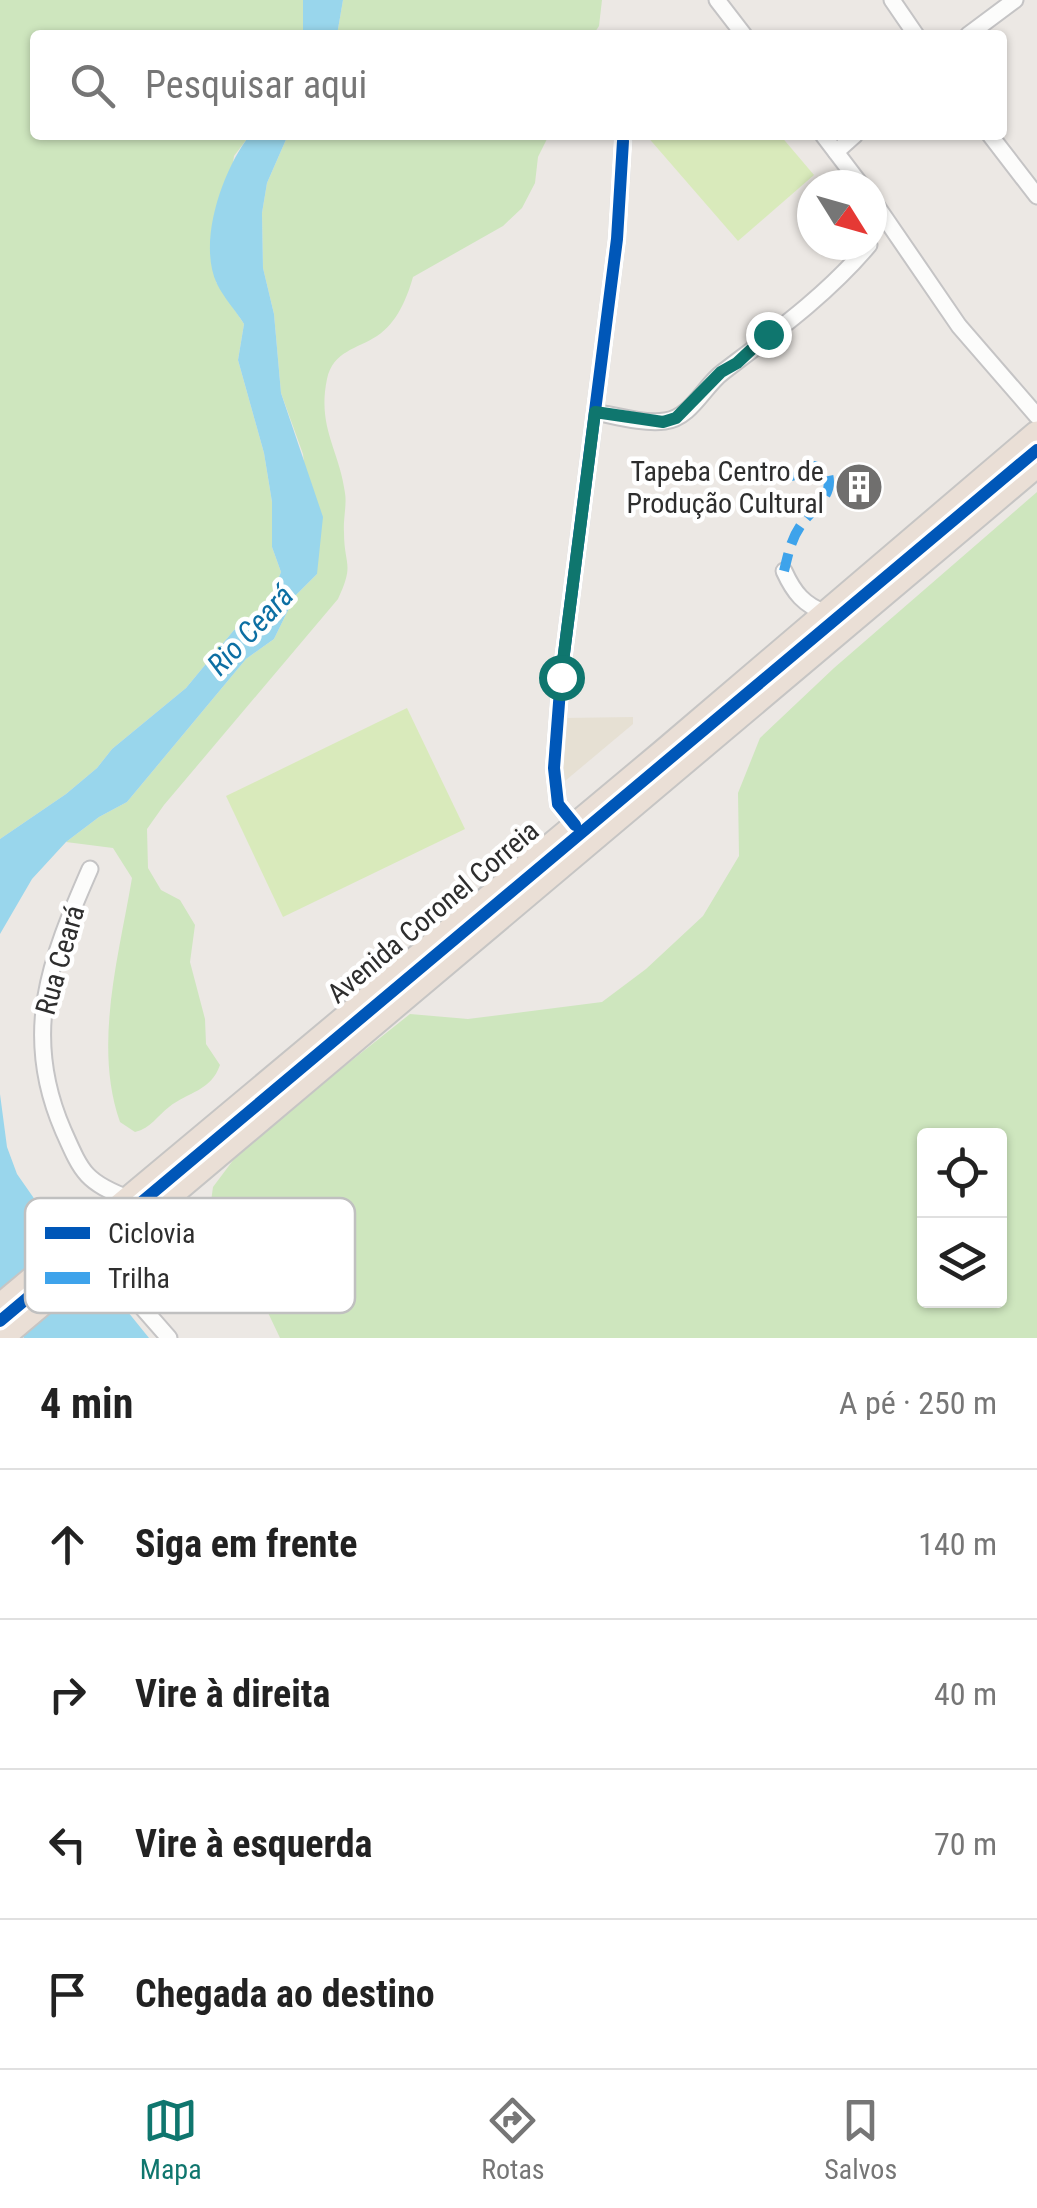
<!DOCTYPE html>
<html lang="pt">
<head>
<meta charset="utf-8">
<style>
  :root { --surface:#fff; --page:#f2f2f2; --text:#222; --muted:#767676; --line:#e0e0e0; --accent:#0f766e }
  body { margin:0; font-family:"Roboto Condensed",sans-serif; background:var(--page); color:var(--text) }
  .controls { position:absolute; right:30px; bottom:30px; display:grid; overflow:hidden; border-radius:10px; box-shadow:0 2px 8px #0004 }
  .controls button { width:90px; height:90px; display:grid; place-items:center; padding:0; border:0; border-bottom:2px solid var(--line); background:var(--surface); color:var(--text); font:50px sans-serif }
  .compass { position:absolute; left:797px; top:170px; width:90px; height:90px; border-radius:50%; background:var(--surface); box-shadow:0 2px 8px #0004; rotate:127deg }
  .stop { position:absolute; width:30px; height:30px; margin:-22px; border:8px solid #0f766e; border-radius:50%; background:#fff }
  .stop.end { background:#0f766e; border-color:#fff; box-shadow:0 2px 10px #0008 }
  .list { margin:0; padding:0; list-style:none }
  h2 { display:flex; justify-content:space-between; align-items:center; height:130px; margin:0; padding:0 40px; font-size:42px }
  h2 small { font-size:32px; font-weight:400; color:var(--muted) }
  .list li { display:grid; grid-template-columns:65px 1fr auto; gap:30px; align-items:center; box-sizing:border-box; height:150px; padding:0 40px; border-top:2px solid var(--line) }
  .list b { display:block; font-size:38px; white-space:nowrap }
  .list em { font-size:32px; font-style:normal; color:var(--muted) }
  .icon { flex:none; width:55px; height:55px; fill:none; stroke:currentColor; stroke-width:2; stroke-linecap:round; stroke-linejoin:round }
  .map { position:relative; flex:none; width:1037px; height:1338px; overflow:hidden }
  .search { position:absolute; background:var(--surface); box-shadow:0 2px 8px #0004; left:30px; right:30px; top:30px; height:110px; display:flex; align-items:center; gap:25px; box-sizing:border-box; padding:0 35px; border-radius:10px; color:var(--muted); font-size:38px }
  .sheet { height:730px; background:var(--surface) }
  nav { display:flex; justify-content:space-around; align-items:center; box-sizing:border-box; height:140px; border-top:2px solid var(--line); background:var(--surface); font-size:28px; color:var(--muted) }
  nav a { display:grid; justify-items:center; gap:5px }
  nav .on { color:var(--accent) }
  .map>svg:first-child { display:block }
</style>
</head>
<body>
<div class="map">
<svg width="1037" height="1338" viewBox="0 0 1037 1338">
  <rect width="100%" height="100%" fill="#ece8e4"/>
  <polygon fill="#e6e0d3" points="633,717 633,724 559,786 563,718"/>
  <g fill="#cee6be" fill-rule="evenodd">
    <polygon points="0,0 303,0 303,35 35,35 35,135 250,135 234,156 216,282 244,324 238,360 264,453 272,502 272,547 281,572 265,613 234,630 186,688 112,749 97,768 66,794 0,839"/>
    <polygon points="343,0 602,0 599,26 593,35 337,35"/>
    <path d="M288,135H549L538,157L535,183L522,208L503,226L413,277C407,298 397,323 377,336C357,349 333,351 327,379C317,427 339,449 345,493C347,505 343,519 344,532C344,566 355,563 338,599L164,805L147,829L148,868L161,890L180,900L195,925L190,962L205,1019L206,1044L220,1065C211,1091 188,1092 169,1107C157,1116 151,1128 135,1132L120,1122C93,1045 119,956 132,878L113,848L66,842L99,817L127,802L246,659L274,639L295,596L317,574L303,454L281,393L274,314L263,268L262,213L267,183Z"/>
    <path d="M1037,492V1338H280L262,1300L204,1252L213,1187L243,1147L410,1014L468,1019L602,1002L646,969L703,916L739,856L738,793L760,738L834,668ZM924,1136H1000V1300H924Z"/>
  </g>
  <g fill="#d9eabb">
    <polygon points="646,135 780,135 814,175 738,241"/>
    <polygon points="407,708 465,829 283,917 226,796"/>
  </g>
  <g fill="#99d6ec">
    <polygon points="303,0 343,0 337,35 303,35"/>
    <path d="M250,135H288L267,183L262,213L263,268L274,314L281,393L323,517L317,574L295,596L274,639L246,659L127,802L99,817L66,842L32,879L0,934V839L66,794L97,768L112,749L186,688L234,630L265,613L281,572L272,547V502L264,453L238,360L244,324C236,311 224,298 217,284C197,242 223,169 250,135Z"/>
    <polygon points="0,1094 7,1147 17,1174 63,1240 94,1270 149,1338 24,1338 0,1309"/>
  </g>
  <polygon fill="#d1cecb" stroke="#d7d4d0" stroke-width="2.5" points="853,465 873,469 865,508 845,504"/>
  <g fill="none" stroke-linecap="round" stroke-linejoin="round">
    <g stroke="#c5c4c5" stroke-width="19">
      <g id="minor">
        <polyline points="717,0 744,35"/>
        <polyline points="892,0 916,35"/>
        <polyline points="968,35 1015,0"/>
        <polyline points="823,135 861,185"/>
        <polyline points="990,135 1037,196"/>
        <polyline points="836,152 855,135"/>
        <polyline points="872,199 959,326 1037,416"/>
        <path d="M595,412C616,416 644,424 665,421C691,418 704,386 723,372C774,333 827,295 869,245"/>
        <path d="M784,571C794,593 804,605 826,613"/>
        <polyline points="575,825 558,804 554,768 561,677 617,239 623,141"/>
        <path d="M90,869C50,960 21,1033 63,1130C82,1173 85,1182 130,1199"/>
        <polyline points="124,1233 127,1290 169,1338"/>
      </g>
    </g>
    <g stroke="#c6c5c4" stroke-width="29">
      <g id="highway">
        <polyline points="0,1307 664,752 1037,434"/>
        <polyline points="0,1338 1037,464"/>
      </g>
    </g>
    <use href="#minor" stroke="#fcfcfb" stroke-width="15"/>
    <use href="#highway" stroke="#eadfd6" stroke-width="25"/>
    <path stroke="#3ea3eb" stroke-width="10" stroke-dasharray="20 10" stroke-linecap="butt" d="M775,475L792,476L815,466L827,471C836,496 813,507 801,525C791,539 788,555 784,571"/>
    <g stroke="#fff" stroke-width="19">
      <g id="cycleway">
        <polyline points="575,825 558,804 554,768 561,677 617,239 623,141"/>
        <polyline points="0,1321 1037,450"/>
      </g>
    </g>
    <use href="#cycleway" stroke="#0057b8" stroke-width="12"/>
  </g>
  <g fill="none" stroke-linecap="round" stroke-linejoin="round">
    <polyline stroke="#0f766e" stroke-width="12" points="561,677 595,412 663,422 676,418 721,372 737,363 768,334"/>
  </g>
  <defs>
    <g id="building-disc" transform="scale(2.5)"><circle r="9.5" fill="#706f6e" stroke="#fff"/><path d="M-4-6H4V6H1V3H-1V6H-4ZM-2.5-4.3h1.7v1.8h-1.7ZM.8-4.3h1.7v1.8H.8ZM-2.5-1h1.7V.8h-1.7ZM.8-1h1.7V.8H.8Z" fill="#fff"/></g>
  </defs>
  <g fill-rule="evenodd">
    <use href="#building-disc" x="859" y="487"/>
  </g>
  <g text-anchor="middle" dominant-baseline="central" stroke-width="9" stroke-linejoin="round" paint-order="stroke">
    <g font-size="28" fill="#2e2e2e" stroke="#fff" text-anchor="end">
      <text x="824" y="471">Tapeba Centro de<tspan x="824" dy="32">Produção Cultural</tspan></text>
    </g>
    <g font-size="28" fill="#2e2e2e" stroke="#fff">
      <text transform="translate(433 912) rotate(-40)">Avenida Coronel Correia</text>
      <text transform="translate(60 960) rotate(-74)">Rua Ceará</text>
    </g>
    <g font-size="30" font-style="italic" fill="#0d6fa3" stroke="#fff">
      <text transform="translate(250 630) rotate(-47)">Rio Ceará</text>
    </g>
  </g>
  <rect x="25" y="1198" width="330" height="115" rx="15" fill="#fff" stroke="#c0c0c0" stroke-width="2.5"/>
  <rect x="45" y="1227" width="45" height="12" fill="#0057b8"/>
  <rect x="45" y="1272" width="45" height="12" fill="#3ea3eb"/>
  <g font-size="28" fill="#2e2e2e">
    <text x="108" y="1243">Ciclovia</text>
    <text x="108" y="1288">Trilha</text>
  </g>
</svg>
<div class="controls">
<button><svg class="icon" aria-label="locate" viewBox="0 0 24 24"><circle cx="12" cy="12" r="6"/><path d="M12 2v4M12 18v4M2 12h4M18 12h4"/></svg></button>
<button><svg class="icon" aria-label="layers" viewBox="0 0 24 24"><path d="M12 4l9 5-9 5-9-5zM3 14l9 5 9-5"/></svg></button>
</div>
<svg class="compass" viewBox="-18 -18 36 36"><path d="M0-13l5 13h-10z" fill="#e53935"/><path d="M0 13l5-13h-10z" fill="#767676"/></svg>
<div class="stop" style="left:561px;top:677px"></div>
<div class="stop end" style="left:768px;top:334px"></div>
<div class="search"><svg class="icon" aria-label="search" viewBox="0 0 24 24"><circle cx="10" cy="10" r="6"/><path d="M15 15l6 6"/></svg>Pesquisar aqui</div>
</div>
<section class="sheet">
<h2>4 min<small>A pé · 250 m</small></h2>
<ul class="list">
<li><svg class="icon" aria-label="ahead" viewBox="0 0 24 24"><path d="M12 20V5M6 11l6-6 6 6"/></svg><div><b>Siga em frente</b></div><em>140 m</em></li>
<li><svg class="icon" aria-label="right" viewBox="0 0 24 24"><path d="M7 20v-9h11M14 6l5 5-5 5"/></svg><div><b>Vire à direita</b></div><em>40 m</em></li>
<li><svg class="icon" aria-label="left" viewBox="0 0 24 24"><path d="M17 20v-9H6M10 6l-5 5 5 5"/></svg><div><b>Vire à esquerda</b></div><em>70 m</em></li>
<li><svg class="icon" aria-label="arrive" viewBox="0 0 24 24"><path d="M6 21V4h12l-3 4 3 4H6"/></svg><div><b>Chegada ao destino</b></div></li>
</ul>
</section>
<nav>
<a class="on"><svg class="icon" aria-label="map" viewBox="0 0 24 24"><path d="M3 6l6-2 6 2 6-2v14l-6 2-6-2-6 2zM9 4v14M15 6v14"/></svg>Mapa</a>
<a><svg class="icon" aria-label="directions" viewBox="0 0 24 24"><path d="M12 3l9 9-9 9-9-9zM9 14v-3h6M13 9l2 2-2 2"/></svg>Rotas</a>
<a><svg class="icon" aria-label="saved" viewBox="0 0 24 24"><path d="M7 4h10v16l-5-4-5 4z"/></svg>Salvos</a>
</nav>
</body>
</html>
